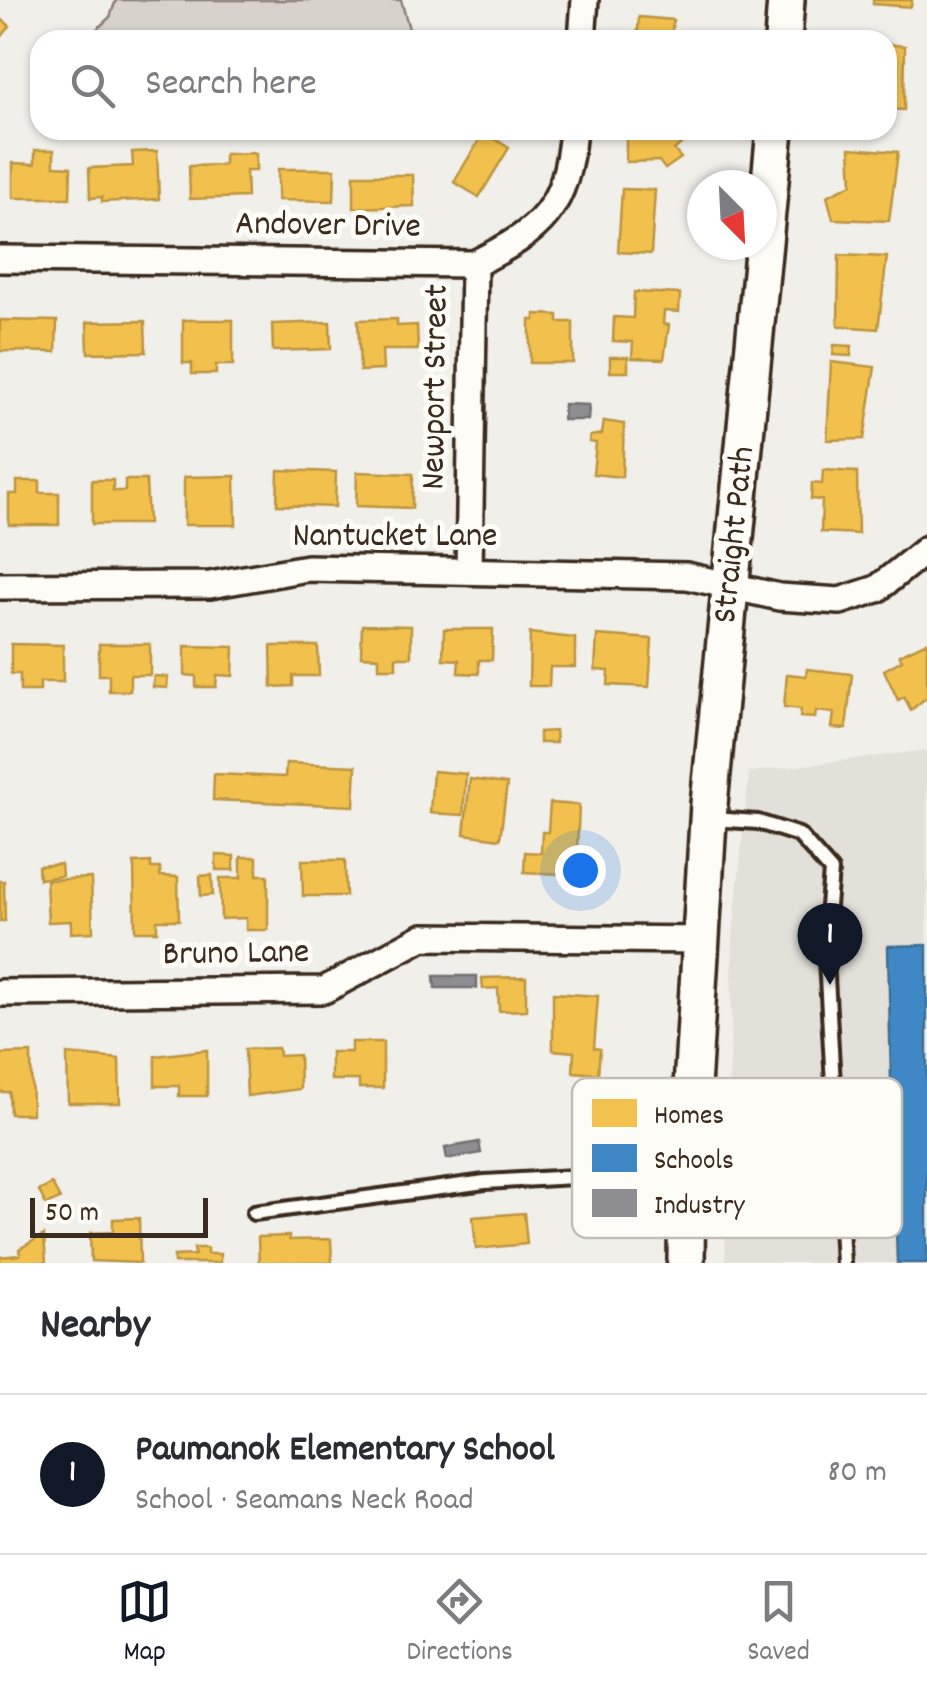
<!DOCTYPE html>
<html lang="en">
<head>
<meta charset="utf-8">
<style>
  :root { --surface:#fff; --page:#f2f2f3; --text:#2b2b33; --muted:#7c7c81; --line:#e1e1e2; --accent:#111827 }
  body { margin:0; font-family:Dekko,sans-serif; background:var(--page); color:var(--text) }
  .compass { position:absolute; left:687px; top:170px; width:90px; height:90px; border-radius:50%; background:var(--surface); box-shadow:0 2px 8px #0004; rotate:156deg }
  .scale { position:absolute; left:30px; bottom:25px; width:178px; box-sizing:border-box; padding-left:10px; border:5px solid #3b2a1e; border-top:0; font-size:28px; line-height:35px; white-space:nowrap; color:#3b2a1e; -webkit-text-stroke:8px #fdfcf7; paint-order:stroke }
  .you { position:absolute; left:580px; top:870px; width:35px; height:35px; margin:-25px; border:8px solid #fff; border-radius:50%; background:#1a73e8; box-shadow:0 0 0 15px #1a73e833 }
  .badge { display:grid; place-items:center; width:65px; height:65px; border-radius:50%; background:var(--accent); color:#fff; font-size:32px; font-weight:700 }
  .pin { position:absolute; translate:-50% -82px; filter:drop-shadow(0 2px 5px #0008) }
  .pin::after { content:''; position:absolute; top:52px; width:35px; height:30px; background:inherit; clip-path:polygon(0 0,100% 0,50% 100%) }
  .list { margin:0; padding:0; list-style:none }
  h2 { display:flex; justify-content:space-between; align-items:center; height:130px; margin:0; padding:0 40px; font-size:42px }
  h2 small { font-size:32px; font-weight:400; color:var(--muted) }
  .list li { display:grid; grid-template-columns:65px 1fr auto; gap:30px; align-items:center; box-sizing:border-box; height:160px; padding:0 40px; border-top:2px solid var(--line) }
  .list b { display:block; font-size:38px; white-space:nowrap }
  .list p { margin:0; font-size:32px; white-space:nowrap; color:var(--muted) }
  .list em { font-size:32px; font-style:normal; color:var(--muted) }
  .icon { flex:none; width:55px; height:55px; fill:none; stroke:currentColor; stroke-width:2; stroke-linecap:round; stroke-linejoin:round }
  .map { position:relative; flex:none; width:927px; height:1263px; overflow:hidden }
  .search { position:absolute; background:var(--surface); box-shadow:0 2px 8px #0004; left:30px; right:30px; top:30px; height:110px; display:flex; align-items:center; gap:25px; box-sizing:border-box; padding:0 35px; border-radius:30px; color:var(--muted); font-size:38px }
  .sheet { height:290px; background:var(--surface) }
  nav { display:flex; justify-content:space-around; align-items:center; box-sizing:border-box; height:140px; border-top:2px solid var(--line); background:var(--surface); font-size:28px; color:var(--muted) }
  nav a { display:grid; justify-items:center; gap:5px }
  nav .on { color:var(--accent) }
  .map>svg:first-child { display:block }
</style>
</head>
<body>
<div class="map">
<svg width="927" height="1263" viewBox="0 0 927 1263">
  <rect width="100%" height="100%" fill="#f1efea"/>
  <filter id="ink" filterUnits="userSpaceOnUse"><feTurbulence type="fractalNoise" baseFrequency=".01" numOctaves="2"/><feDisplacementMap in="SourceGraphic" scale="20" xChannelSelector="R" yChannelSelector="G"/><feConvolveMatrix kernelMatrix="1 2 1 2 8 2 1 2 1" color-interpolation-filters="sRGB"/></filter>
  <g filter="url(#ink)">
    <polygon fill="#e3e0da" points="927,750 927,1263 725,1263 733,936 749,772"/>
    <polygon fill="#d7d2cc" stroke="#897e75" stroke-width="2.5" points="116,0 401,0 412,40 85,40 110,17"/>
    <g fill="#f2c14e" stroke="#bb9440" stroke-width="2.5">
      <polygon points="873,0 912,0 911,7 873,4"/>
      <polygon points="639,17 673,20 671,40 637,40"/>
      <polygon points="0,18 10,26 0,39"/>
      <polygon points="472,27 517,30 517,40 471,40"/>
      <polygon points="887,44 905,46 904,110 887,109"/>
      <polygon points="626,131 673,132 681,144 674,150 681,158 665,169 659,161 626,162"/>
      <polygon points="484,132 509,148 479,197 454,182"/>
      <polygon points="850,148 898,152 889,221 833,219 827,196 852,184"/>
      <polygon points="35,150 54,150 54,166 71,167 70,198 13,198 13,163 35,164"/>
      <polygon points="157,151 159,199 102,202 102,197 90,198 89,168 133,166 132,152"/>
      <polygon points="256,153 256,171 246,171 247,197 190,199 189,166 224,165 224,154"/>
      <polygon points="278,169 335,169 334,201 278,200"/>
      <polygon points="354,175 413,175 414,206 354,208"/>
      <polygon points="622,189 655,190 651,254 618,252"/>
      <polygon points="839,255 887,257 878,329 838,326"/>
      <polygon points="634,292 680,294 679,312 664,311 663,324 669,325 664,359 632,358 633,342 613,341 614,317 633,318"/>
      <polygon points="535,314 558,315 558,322 573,322 573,363 530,363 530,320 535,320"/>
      <polygon points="397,319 397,326 417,325 418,350 382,350 383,370 360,371 358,320"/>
      <polygon points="0,320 57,321 56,352 0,351"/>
      <polygon points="183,320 233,320 233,365 216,365 216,374 192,374 192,363 183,363"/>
      <polygon points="145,321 146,352 88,353 87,322"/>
      <polygon points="330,322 331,349 273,351 272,324"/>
      <polygon points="834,345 852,346 851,356 833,355"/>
      <rect x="610" y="357" width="18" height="15"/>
      <polygon points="831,362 875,367 864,439 827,440"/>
      <polygon points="604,421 624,424 622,477 593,474 596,443 589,442 590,436 602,434"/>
      <polygon points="278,470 336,472 335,507 277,505"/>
      <polygon points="823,470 857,472 858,534 821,532 822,500 811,499 812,483 822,484"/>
      <polygon points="357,472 413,474 412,508 356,506"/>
      <polygon points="235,476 236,525 184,525 184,477"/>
      <polygon points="92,480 113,480 113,491 125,491 125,480 146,480 148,524 92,524"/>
      <polygon points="17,481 40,481 40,493 59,493 59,525 9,525 9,494 17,494"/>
      <polygon points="362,625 411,626 411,657 396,657 396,668 379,668 379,657 361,656"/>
      <polygon points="444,629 493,629 492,660 479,660 479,674 458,673 459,660 443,659"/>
      <polygon points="530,633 575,638 575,667 550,667 549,686 529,686"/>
      <polygon points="597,635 652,639 649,687 608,685 609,671 595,670"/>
      <polygon points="927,642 927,697 911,710 904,697 898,700 884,670 902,660 899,655"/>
      <polygon points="11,644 63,645 63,682 40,682 40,691 20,691 20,674 11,674"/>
      <polygon points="99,644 150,644 150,675 130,675 130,691 109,691 109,675 99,675"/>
      <polygon points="185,646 234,647 233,676 217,675 216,687 196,687 196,676 185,675"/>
      <polygon points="271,646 318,646 319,676 293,676 293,686 272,687"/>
      <polygon points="807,669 852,674 846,729 832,728 834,713 816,711 815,718 800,717 801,709 784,707 787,674 806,676"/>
      <polygon points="154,676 168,677 167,688 153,687"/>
      <polygon points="555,731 556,743 539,743 539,732"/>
      <polygon points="286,763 356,766 354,806 213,800 214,774 285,777"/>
      <polygon points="433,771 466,774 463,815 430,813"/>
      <polygon points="470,779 507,784 500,839 464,834"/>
      <polygon points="550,803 579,805 576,875 524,872 525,852 541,853 542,832 548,832"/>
      <polygon points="216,855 234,856 234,870 216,870"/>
      <polygon points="241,857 257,857 257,875 268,875 268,930 246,930 246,918 221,919 220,878 241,878"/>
      <polygon points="302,860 345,860 346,896 303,896"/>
      <polygon points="151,862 151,868 160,868 160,876 178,877 179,920 157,920 157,931 135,931 134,863"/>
      <polygon points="61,864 62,876 39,879 38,866"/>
      <polygon points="212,875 213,895 201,896 200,876"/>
      <polygon points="91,878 93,932 71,933 71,921 48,922 46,880"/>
      <polygon points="0,881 4,881 5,921 0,921"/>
      <polygon points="526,977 526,1010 499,1011 498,988 483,989 482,978"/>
      <polygon points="553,993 598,996 594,1048 600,1049 598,1074 573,1072 574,1052 553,1050"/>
      <polygon points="351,1042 383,1042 383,1088 359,1088 359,1080 331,1080 331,1052 351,1052"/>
      <polygon points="278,1048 279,1056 299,1055 300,1089 247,1096 245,1049"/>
      <polygon points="207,1050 207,1096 179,1096 179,1086 155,1086 155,1056"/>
      <polygon points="31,1053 32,1114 10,1114 9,1092 0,1092 0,1054"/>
      <polygon points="67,1054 119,1059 120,1103 68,1103"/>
      <polygon points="52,1184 60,1199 46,1205 39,1191"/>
      <polygon points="524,1213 527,1244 476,1249 473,1217"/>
      <polygon points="139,1218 140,1263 91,1261 90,1233 113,1232 113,1219"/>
      <polygon points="44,1235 46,1263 0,1263 0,1257 20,1255 19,1249"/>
      <polygon points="289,1236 289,1240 331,1239 332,1263 259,1263 258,1237"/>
      <polygon points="194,1248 207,1248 207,1254 220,1254 220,1263 174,1263 174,1256 195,1255"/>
    </g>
    <polygon fill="#3f88c5" stroke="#3e6c93" stroke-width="2.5" points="927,945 927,1263 897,1263 896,1231 851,1232 851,1216 894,1215 888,946"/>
    <g fill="#8d8d92" stroke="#746f6f" stroke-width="2.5">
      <polygon points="564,404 589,405 588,420 563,420"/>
      <polygon points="434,976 477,976 477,988 435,988"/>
      <polygon points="479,1142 481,1153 447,1159 445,1148"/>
    </g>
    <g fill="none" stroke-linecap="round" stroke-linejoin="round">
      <g stroke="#3b2a1e" stroke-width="20">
        <g id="service">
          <polyline points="711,819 758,822 799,835 831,871 825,941 843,1263"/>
          <polyline points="254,1213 485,1182 685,1171"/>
        </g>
      </g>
      <g stroke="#3b2a1e" stroke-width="32">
        <g id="minor">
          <polyline points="582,40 585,0"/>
          <path d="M0,259L474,264C543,230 566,208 573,130"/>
          <polyline points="469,571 474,264"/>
          <polyline points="0,586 210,585 307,568 687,576 779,597 840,601 877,589 927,549"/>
          <polyline points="0,993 324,990 423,937 701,940"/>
        </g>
      </g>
      <g stroke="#3b2a1e" stroke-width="42">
        <g id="secondary">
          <polyline points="783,40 786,0"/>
          <polyline points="686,1263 687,1171 709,804 775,130"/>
        </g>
      </g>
      <use href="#service" stroke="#fdfcf7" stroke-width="12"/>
      <use href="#minor" stroke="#fdfcf7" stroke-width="25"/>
      <use href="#secondary" stroke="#fdfcf7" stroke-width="35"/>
    </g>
  </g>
  <g text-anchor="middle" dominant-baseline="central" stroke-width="10" stroke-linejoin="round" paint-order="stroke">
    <g font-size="35" fill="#3b2a1e" stroke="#fdfcf7">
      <text transform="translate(328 227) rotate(1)">Andover Drive</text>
      <text transform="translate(437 387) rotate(-89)">Newport Street</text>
      <text transform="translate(736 535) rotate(-84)">Straight Path</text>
      <text x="395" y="538">Nantucket Lane</text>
      <text transform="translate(236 955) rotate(-1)">Bruno Lane</text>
    </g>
  </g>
  <rect x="572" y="1078" width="330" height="160" rx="15" fill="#fdfcf7" stroke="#c3bdb6" stroke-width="2.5"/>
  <rect x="592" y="1099" width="45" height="28" fill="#f2c14e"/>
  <rect x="592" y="1144" width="45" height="28" fill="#3f88c5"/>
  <rect x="592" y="1189" width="45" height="28" fill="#8d8d92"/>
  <g font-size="28" fill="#3b2a1e">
    <text x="654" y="1123">Homes</text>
    <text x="654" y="1168">Schools</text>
    <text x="654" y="1213">Industry</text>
  </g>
</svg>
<svg class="compass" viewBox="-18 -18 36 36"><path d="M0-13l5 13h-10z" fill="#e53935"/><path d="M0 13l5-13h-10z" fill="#7c7c81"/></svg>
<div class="scale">50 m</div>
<div class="you"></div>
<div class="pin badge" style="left:830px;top:985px">1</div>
<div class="search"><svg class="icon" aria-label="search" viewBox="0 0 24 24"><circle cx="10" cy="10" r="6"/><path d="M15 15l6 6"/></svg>Search here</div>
</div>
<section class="sheet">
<h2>Nearby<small></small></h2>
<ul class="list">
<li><span class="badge">1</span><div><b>Paumanok Elementary School</b><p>School · Seamans Neck Road</p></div><em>80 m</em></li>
</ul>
</section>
<nav>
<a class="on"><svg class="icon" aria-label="map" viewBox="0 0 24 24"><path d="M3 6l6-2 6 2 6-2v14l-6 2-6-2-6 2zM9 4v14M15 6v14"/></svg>Map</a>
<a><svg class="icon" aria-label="directions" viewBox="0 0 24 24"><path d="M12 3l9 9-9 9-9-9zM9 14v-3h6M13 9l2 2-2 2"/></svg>Directions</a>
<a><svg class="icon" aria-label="saved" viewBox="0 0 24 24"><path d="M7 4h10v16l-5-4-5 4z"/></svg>Saved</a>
</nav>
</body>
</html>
